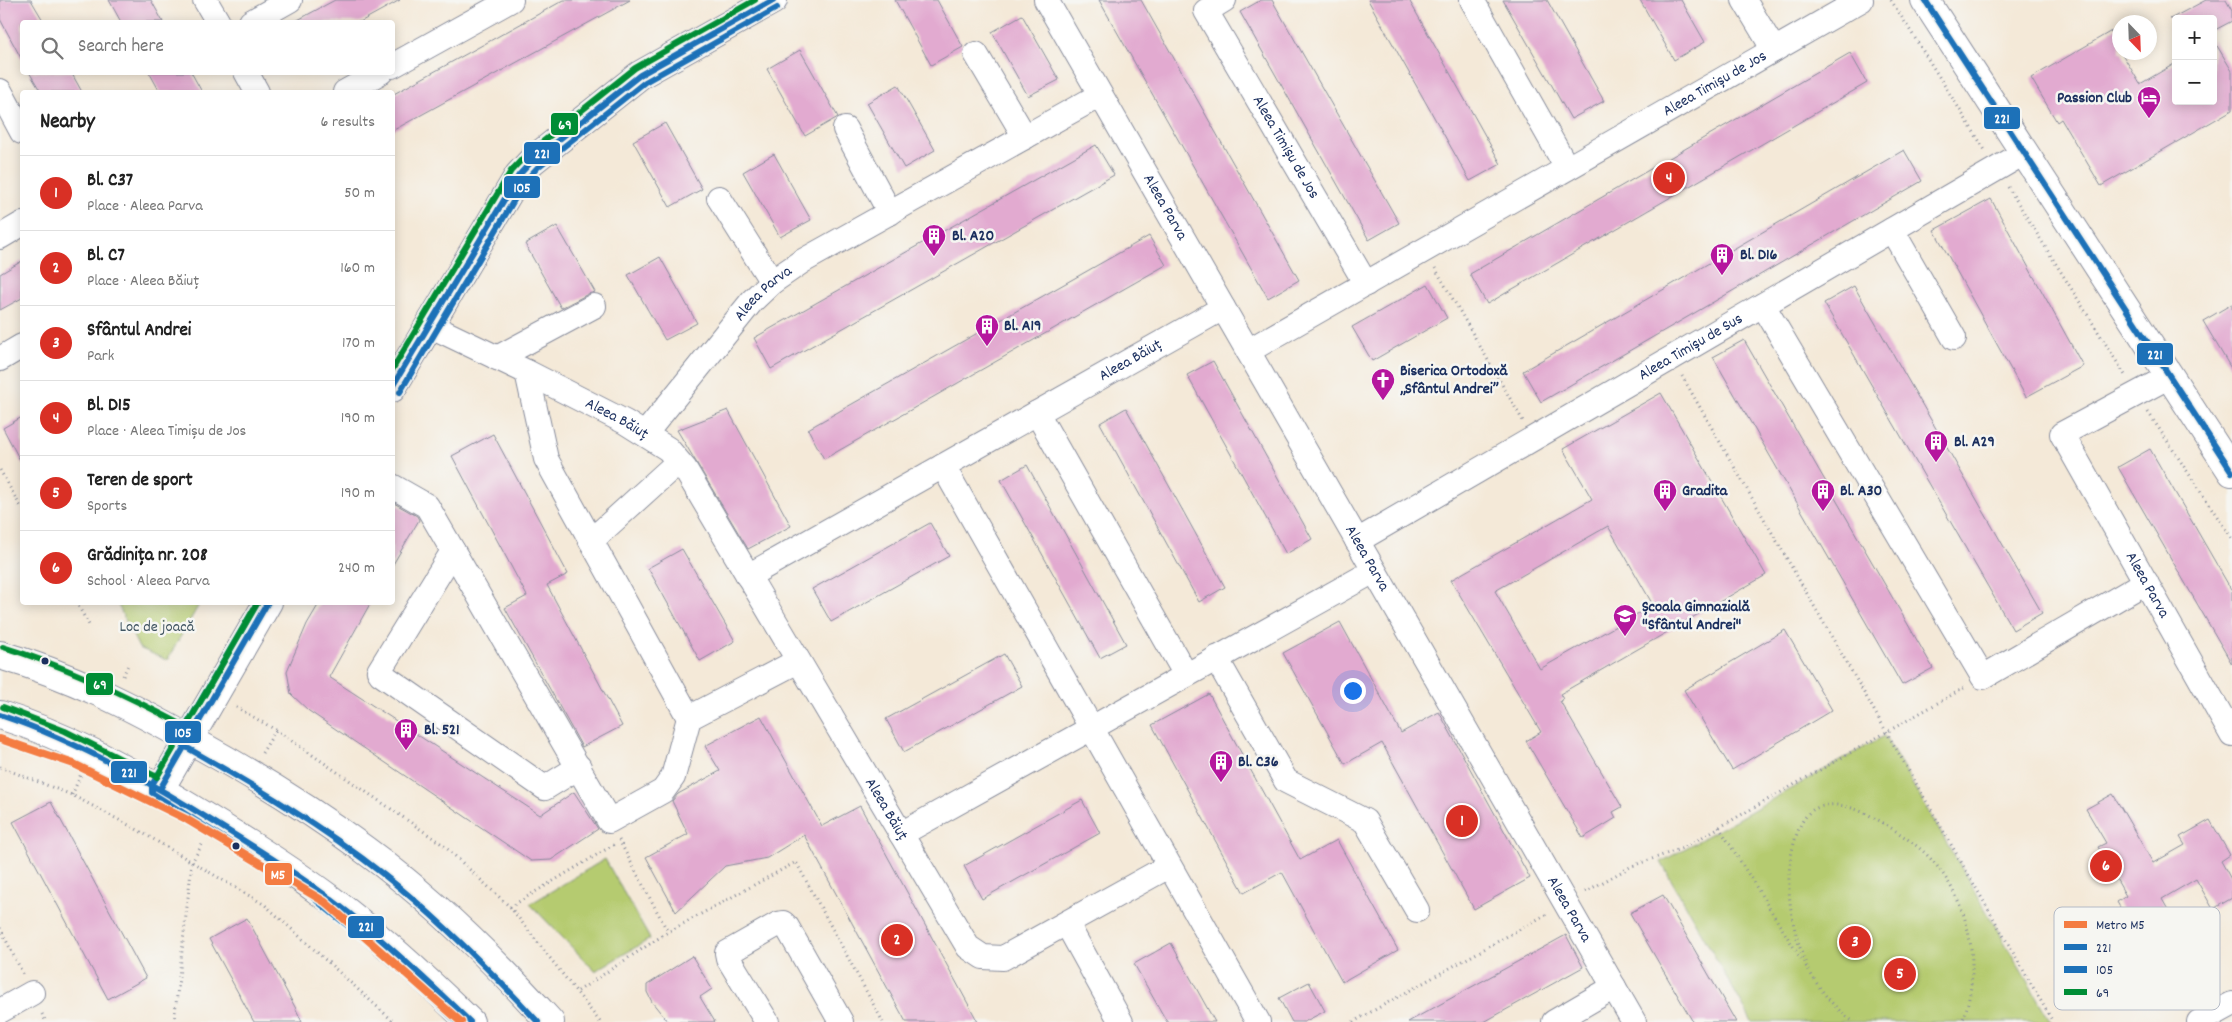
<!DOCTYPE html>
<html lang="en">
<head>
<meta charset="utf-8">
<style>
  :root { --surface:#fff; --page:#f6f6f6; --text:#222; --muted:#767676; --line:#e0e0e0; --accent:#d93025 }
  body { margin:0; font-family:Dekko,sans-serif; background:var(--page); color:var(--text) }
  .controls { position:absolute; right:15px; top:15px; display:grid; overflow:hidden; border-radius:5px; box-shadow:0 2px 12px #0003 }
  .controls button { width:45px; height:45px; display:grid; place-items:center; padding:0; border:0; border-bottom:1px solid var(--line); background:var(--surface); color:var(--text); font:25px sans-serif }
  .compass { position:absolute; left:2112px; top:15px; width:45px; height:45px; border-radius:50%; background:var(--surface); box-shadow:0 2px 12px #0003; rotate:157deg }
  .you { position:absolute; left:1352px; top:690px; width:18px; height:18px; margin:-12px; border:4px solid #fff; border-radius:50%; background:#1a73e8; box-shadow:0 0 0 8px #1a73e833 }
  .badge { display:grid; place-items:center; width:32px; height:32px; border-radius:50%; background:var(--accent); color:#fff; font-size:16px; font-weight:700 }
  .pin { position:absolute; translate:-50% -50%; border:2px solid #fff; box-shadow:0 1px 5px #0006 }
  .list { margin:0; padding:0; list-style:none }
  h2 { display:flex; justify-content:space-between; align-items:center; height:65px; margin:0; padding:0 20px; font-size:21px }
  h2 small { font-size:16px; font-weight:400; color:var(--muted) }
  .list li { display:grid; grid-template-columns:32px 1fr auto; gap:15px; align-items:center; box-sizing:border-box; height:75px; padding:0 20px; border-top:1px solid var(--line) }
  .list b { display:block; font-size:19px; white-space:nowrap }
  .list p { margin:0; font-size:16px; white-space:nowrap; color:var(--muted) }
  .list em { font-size:16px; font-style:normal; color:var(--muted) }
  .icon { flex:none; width:28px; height:28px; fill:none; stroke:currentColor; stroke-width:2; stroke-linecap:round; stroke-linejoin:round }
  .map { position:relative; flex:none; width:2232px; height:1022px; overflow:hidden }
  .search { position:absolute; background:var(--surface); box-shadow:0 2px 12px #0003; left:20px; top:20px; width:375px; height:55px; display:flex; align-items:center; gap:12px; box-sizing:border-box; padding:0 18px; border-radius:5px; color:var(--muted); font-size:19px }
  .panel { position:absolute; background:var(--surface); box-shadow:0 2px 12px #0003; left:20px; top:90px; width:375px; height:515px; border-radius:5px }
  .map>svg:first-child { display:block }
</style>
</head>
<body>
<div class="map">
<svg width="2232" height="1022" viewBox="0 0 2232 1022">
  <rect width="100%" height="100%" fill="#f6f6f2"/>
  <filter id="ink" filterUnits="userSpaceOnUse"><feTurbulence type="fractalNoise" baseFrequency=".02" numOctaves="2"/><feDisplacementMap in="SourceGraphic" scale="10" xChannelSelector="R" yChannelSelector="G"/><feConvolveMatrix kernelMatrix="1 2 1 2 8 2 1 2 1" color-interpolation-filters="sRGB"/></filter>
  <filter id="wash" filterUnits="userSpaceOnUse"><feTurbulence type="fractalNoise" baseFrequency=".0096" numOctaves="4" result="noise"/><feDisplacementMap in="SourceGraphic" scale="20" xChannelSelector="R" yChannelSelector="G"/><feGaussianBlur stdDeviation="1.12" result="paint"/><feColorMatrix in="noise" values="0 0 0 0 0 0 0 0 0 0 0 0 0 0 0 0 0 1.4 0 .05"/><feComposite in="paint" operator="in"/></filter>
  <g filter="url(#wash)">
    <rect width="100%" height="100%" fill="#f4e9d8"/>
    <g fill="#b5cb6f" stroke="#687d66">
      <polygon points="117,603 200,603 167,660 139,648"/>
      <polygon points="1884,736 1892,749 2051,1022 1752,1022 1661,862"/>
      <polygon points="605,859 650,939 595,971 530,904"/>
    </g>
    <g id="blocks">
      <g fill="#e2aad0" fill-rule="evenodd">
        <polygon points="0,0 31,0 44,22 22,22 22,60 0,19"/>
        <polygon points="109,0 151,0 163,22 121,22"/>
        <polygon points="335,0 400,0 360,22 294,22"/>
        <polygon points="564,0 630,0 392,131 392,95"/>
        <polygon points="895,0 937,0 963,47 931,65"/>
        <polygon points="1099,0 1141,0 1299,280 1268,298"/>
        <polygon points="1261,0 1272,0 1399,223 1369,240 1240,12"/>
        <polygon points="1368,0 1409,0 1501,164 1470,181"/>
        <polygon points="1503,0 1547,0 1604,101 1571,119"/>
        <polygon points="1640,0 1681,0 1705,42 1674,60"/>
        <polygon points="2206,0 2226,0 2232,11 2232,21 2213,31 2213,19 2170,19"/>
        <polygon points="1022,15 1059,80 1028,96 992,32"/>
        <polygon points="2120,26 2120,52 2121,52 2140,84 2176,63 2176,101 2213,101 2213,39 2232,71 2232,110 2101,186 2061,119 2057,122 2031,78"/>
        <polygon points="800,50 838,117 805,136 767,69"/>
        <polygon points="1850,53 1867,83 1487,304 1470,274"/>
        <polygon points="29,72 71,72 82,92 41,92"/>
        <polygon points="149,72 191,72 202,92 160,92"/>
        <polygon points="898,85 935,150 904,168 867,103"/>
        <polygon points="665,123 702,189 670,207 633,141"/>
        <polygon points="1096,145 1114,175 771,369 754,338"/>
        <polygon points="1904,150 1922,181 1541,402 1523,371"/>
        <polygon points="774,154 811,220 780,237 743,172"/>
        <polygon points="1991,199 2083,366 2026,397 1934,230"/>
        <polygon points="557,226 595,292 588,294 561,308 525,244"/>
        <polygon points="1149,236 1166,265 824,459 808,429"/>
        <polygon points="660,257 697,323 665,340 628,275"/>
        <polygon points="22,261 22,298 0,310 0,274"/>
        <polygon points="1428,284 1447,318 1372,361 1352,327"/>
        <polygon points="1854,286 2042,613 2013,630 1824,303"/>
        <polygon points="2232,304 2232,370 2203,321"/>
        <polygon points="1744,340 1933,668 1902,685 1713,357"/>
        <polygon points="1213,361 1312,539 1286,554 1187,375"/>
        <path d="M1661,393L1766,575L1560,694L1563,699L1560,701L1622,807L1613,812L1616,818L1583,838L1526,741L1541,732L1451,580L1592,499L1563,449ZM1608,526L1653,605L1540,669L1495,591Z"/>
        <polygon points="1126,408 1225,587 1199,602 1100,423"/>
        <polygon points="728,410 791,526 748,549 677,430"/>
        <polygon points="22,417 22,464 3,428"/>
        <polygon points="493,434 568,574 547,585 622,726 582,747 505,608 527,596 452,456"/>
        <polygon points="2150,449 2232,591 2232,664 2118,467"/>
        <polygon points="1027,465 1126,644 1100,658 1001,480"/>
        <polygon points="392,502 417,516 419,520 392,566"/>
        <polygon points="930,523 949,556 831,622 812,589"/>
        <polygon points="682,549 735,641 700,661 648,568"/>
        <polygon points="320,602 371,602 329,677 540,815 574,792 598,829 551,860 531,861 309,711 291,694 287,671 307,624"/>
        <polygon points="1340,622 1401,733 1439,712 1530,878 1474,909 1382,743 1345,764 1283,653"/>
        <polygon points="1785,630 1832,710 1732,770 1684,690"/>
        <polygon points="1004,654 1022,686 904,752 886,719"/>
        <polygon points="1209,694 1300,860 1337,840 1398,950 1342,982 1282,872 1244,893 1152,725"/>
        <polygon points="761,716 822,826 860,806 978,1022 906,1022 804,835 767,858 725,866 676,912 646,857 688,834 672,801 678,794 720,771 705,746"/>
        <polygon points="2113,794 2153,863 2185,845 2180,837 2210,820 2230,855 2221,861 2232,881 2232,898 2213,909 2196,879 2162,899 2198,963 2171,978 2151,943 2143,948 2117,902 2126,896 2098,847 2106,843 2086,809"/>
        <polygon points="1082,800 1100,833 982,899 964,866"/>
        <polygon points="51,802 146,978 108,999 13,822"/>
        <polygon points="1663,895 1736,1022 1693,1022 1630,913"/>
        <polygon points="247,918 295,1007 302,1022 254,1022 209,939"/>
        <polygon points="1566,935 1583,967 1484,1022 1408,1022"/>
        <polygon points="1171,943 1215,1022 1167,1022 1134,964"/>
        <polygon points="692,956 712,989 700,997 715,1022 668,1022 652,1002 647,992 647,985"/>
        <polygon points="1309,982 1325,1011 1304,1022 1292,1022 1279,998"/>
      </g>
    </g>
  </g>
  <g filter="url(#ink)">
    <use href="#blocks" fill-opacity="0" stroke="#888c9b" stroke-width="1"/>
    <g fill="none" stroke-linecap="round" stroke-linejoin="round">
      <g stroke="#888c9b" stroke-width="26">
        <g id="minor">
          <polyline points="205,0 218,22"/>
          <path id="s1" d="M1046,0L1634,1022"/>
          <path id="s2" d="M1224,0L1206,11L1366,284"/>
          <polyline points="1472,0 1567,168"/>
          <polyline points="1744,0 1774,50"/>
          <polyline points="251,22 290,0"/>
          <polyline points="976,54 1025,137"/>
          <polyline points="392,66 511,0"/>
          <polyline points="246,72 257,92"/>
          <polyline points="0,91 22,132"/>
          <polyline points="345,92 381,72"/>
          <polyline points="845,129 890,213"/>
          <polyline points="719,198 772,282"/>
          <polyline points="1892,230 1954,338"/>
          <polyline points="0,237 22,224"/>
          <polyline points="1763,305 1983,677 2146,582"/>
          <path id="s3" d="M429,325L527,372L625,422L668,449L685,469L968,947L983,957L1003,958L1169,866"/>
          <path id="s4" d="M1248,351L1861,0"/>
          <polyline points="497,358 594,306"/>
          <polyline points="0,359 22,346"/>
          <polyline points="527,372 546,459 689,718"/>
          <path id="s5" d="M2170,376L2062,434L2232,735"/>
          <polyline points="1037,413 1186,675"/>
          <path id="s6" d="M645,434L752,301L772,282L801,262L1100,95"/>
          <polyline points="943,466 1258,1022"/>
          <polyline points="392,486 427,506 609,821 663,791 673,777 689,718 798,661"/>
          <polyline points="591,541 678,462"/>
          <path id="s7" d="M1357,541L2024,153"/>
          <polyline points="453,551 379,671 381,674 545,788 579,767"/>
          <path id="s8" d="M748,576L1223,308"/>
          <polyline points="1216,658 1286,781 1365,821 1417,910"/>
          <polyline points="901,834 1374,571"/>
          <polyline points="1067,924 1121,1022"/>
          <polyline points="0,1011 32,993"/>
          <polyline points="767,1022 728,958 727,953 778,924 783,923 787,927 841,1022"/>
          <polyline points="1554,1022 1614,987"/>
          <polyline points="2199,1022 2232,1004"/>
        </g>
      </g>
      <g stroke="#888c9b" stroke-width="30">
        <g id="major">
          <polyline points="1925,0 2232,472"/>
          <polyline points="392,388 519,175 532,161 640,75 773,0"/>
          <path d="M0,655C70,675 133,707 196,743C254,775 311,810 365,850C432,899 494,960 550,1022"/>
          <path d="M0,715C65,735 126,769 184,804C234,834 284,865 330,899C380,936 426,979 470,1022"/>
          <polyline points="160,789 268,602"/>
        </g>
      </g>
      <g stroke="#888c9b" stroke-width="3" stroke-dasharray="1 4" stroke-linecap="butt">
        <polyline points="1891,0 1985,150"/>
        <polyline points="2008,187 2125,375"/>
        <polyline points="1435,268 1523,421"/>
        <polyline points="1682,376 2053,1022"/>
        <polyline points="2148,412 2232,539"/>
        <polyline points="0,470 22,509"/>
        <polyline points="76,602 89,625"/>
        <polyline points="123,676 129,663"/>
        <polyline points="236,707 276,730 442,844 510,907 600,1022"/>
        <polyline points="262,753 276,730"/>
        <polyline points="0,767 72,795 136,829 265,905 394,1022"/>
        <polyline points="72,795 81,774"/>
        <polyline points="1719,827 1801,959"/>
        <polyline points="619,840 668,932"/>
        <polyline points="1585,892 1632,866 1683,848 1964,688"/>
        <polyline points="510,907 615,844"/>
        <polyline points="0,928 23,974"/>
        <path d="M1806,966C1819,988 1832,1007 1854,1022"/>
        <path d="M1807,967C1790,925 1781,875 1798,831C1802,821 1807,811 1819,807C1840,800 1862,811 1880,821C1896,831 1912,841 1926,854C1969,896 1984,966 1962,1022"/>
        <polyline points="578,991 668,932 796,862 883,1022"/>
        <polyline points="42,1014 46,1022"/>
        <polyline points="174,1022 192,862 203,843"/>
        <polyline points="1353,1022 1547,914"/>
      </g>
      <use href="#minor" stroke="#fff" stroke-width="24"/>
      <use href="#major" stroke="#fff" stroke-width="28"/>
      <g stroke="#f6f6f2" stroke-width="10">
        <g id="bus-1">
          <polyline points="1925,0 2232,472"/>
          <polyline points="392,387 519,175 532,161 640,75 773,0"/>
          <path d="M0,715C68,738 130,771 191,808C245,841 299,874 349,913C391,947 431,984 470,1022"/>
          <polyline points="160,789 268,602"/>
        </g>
      </g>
      <g stroke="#f6f6f2" stroke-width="10">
        <g id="bus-2">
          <polyline points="400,392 526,180 538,167 645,82 777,8"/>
          <polyline points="258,602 152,785 152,793 265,864 307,893 380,952 457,1022"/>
          <path d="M184,746C253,785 322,826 384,875C440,919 490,970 538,1022"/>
        </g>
      </g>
      <g stroke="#f6f6f2" stroke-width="10">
        <g id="bus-3">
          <polyline points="392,370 511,171 526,155 635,68 755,0"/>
          <path d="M3,647C69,667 131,697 192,730"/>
          <polyline points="3,707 65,731 157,777 258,602"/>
        </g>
      </g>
      <use href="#bus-1" stroke="#1d71b8" stroke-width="6"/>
      <use href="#bus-2" stroke="#1d71b8" stroke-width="6"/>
      <use href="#bus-3" stroke="#008d36" stroke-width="6"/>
      <g stroke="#f6f6f2" stroke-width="11">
        <polyline id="metro-1" points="0,739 74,764 186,819 325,902 461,1022"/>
      </g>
      <use href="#metro-1" stroke="#f47c42" stroke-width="8"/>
    </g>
  </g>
  <defs>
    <g id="hotel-pin" transform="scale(1.25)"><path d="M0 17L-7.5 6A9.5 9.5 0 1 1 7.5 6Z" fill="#b5179e" stroke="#f6f6f2"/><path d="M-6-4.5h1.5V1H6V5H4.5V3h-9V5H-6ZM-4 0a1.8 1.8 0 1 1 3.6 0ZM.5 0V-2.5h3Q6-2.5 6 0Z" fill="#fff"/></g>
    <g id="building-pin" transform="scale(1.25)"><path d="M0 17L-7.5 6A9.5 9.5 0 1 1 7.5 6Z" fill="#b5179e" stroke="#f6f6f2"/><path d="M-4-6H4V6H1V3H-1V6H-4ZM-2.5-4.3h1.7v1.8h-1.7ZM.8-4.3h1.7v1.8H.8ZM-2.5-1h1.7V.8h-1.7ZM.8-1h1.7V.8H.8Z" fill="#fff"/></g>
    <g id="church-pin" transform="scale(1.25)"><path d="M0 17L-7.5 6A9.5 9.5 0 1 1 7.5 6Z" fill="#b5179e" stroke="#f6f6f2"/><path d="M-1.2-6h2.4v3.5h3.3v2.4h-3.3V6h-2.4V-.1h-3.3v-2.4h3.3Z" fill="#fff"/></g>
    <g id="school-pin" transform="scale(1.25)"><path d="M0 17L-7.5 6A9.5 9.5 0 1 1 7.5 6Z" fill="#b5179e" stroke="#f6f6f2"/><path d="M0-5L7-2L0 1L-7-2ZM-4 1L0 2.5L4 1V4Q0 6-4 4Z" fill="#fff"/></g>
  </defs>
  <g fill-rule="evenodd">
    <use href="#hotel-pin" x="2149" y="98"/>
    <use href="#building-pin" x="934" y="236"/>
    <use href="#building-pin" x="1722" y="255"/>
    <use href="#building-pin" x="987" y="326"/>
    <use href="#church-pin" x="1383" y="380"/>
    <use href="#building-pin" x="1936" y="442"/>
    <use href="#building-pin" x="1665" y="491"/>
    <use href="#building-pin" x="1823" y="491"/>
    <use href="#school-pin" x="1625" y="616"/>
    <use href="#building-pin" x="406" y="730"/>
    <use href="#building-pin" x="1221" y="762"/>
  </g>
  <g fill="#1b2f5e" stroke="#f6f6f2" stroke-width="2">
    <circle cx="45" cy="661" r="4.5"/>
    <circle cx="236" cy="846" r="4.5"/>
  </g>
  <g text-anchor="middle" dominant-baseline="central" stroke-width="5" stroke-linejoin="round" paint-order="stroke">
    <g font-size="16" fill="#1b2f5e" stroke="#f6f6f2">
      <text stroke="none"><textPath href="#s4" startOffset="538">Aleea Timișu de Jos</textPath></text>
      <text stroke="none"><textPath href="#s2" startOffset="179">Aleea Timișu de Jos</textPath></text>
      <text stroke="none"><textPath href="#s1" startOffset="239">Aleea Parva</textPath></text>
      <text stroke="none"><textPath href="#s6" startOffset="184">Aleea Parva</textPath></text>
      <text stroke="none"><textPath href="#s7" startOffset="386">Aleea Timișu de Sus</textPath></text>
      <text stroke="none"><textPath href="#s8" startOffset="439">Aleea Băiuț</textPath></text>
      <text stroke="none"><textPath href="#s3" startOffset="210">Aleea Băiuț</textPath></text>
      <text stroke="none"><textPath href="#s1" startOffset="644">Aleea Parva</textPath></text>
      <text stroke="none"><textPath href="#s5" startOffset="296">Aleea Parva</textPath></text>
      <text stroke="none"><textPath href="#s3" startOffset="691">Aleea Băiuț</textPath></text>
      <text stroke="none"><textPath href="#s1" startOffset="1049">Aleea Parva</textPath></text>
    </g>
    <g font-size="16" font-weight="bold" fill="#1b2f5e" stroke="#f6f6f2" text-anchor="start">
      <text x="2132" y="98" text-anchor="end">Passion Club</text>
      <text x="952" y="236">Bl. A20</text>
      <text x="1740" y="255">Bl. D16</text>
      <text x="1004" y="326">Bl. A19</text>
      <text x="1400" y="371">Biserica Ortodoxă<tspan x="1400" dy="18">„Sfântul Andrei”</tspan></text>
      <text x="1954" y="442">Bl. A29</text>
      <text x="1682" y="491">Gradita</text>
      <text x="1840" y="491">Bl. A30</text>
      <text x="1642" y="607">Școala Gimnazială<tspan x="1642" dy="18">"Sfântul Andrei"</tspan></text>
      <text x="424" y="730">Bl. 521</text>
      <text x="1238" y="762">Bl. C36</text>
    </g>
    <g font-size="16" fill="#425662" stroke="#f6f6f2">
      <text x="157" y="627">Loc de joacă</text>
    </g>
  </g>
  <rect x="2054" y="907" width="166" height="103" rx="8" fill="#f6f6f2" stroke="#b4bac6" stroke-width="1"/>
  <rect x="2064" y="921" width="23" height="7" fill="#f47c42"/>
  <rect x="2064" y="944" width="23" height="6" fill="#1d71b8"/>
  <rect x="2064" y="966" width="23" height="7" fill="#1d71b8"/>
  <rect x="2064" y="989" width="23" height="6" fill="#008d36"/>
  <g font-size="14" fill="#1b2f5e">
    <text x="2096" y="929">Metro M5</text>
    <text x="2096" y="952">221</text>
    <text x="2096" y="974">105</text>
    <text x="2096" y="997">69</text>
  </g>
  <g stroke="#f6f6f2" stroke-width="2">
    <rect x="1983" y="106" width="38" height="24" rx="5" fill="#1d71b8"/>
    <rect x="550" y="112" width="29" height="24" rx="5" fill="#008d36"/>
    <rect x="523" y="141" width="38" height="24" rx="5" fill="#1d71b8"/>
    <rect x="503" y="175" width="38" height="24" rx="5" fill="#1d71b8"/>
    <rect x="2136" y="342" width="38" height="24" rx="5" fill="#1d71b8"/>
    <rect x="85" y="672" width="29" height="24" rx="5" fill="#008d36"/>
    <rect x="164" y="720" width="38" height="24" rx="5" fill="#1d71b8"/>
    <rect x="110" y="760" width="38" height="24" rx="5" fill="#1d71b8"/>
    <rect x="264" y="862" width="29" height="24" rx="5" fill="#f47c42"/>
    <rect x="347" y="915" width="38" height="24" rx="5" fill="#1d71b8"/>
  </g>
  <g font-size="14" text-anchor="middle" font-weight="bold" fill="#fff">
    <text x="2002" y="123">221</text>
    <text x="565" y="129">69</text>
    <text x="542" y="158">221</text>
    <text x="522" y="192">105</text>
    <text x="2155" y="359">221</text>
    <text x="100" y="689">69</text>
    <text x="183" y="737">105</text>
    <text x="129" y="777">221</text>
    <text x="278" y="879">M5</text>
    <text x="366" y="931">221</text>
  </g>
</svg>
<div class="controls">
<button>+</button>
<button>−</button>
</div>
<svg class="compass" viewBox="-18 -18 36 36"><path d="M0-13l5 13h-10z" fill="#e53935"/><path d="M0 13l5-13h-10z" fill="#767676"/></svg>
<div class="you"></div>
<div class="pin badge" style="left:1462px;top:821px">1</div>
<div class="pin badge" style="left:897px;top:940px">2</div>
<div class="pin badge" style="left:1855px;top:942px">3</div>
<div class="pin badge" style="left:1669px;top:178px">4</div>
<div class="pin badge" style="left:1900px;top:974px">5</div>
<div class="pin badge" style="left:2106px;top:866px">6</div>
<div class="search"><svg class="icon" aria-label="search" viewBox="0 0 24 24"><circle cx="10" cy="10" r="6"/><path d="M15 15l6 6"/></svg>Search here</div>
<section class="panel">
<h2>Nearby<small>6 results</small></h2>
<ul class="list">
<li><span class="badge">1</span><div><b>Bl. C37</b><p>Place · Aleea Parva</p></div><em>50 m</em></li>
<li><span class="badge">2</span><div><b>Bl. C7</b><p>Place · Aleea Băiuț</p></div><em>160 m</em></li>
<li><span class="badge">3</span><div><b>Sfântul Andrei</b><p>Park</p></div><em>170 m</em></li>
<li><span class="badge">4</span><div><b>Bl. D15</b><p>Place · Aleea Timișu de Jos</p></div><em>190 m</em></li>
<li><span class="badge">5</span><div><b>Teren de sport</b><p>Sports</p></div><em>190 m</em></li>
<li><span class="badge">6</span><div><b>Grădinița nr. 208</b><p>School · Aleea Parva</p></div><em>240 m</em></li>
</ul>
</section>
</div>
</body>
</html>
